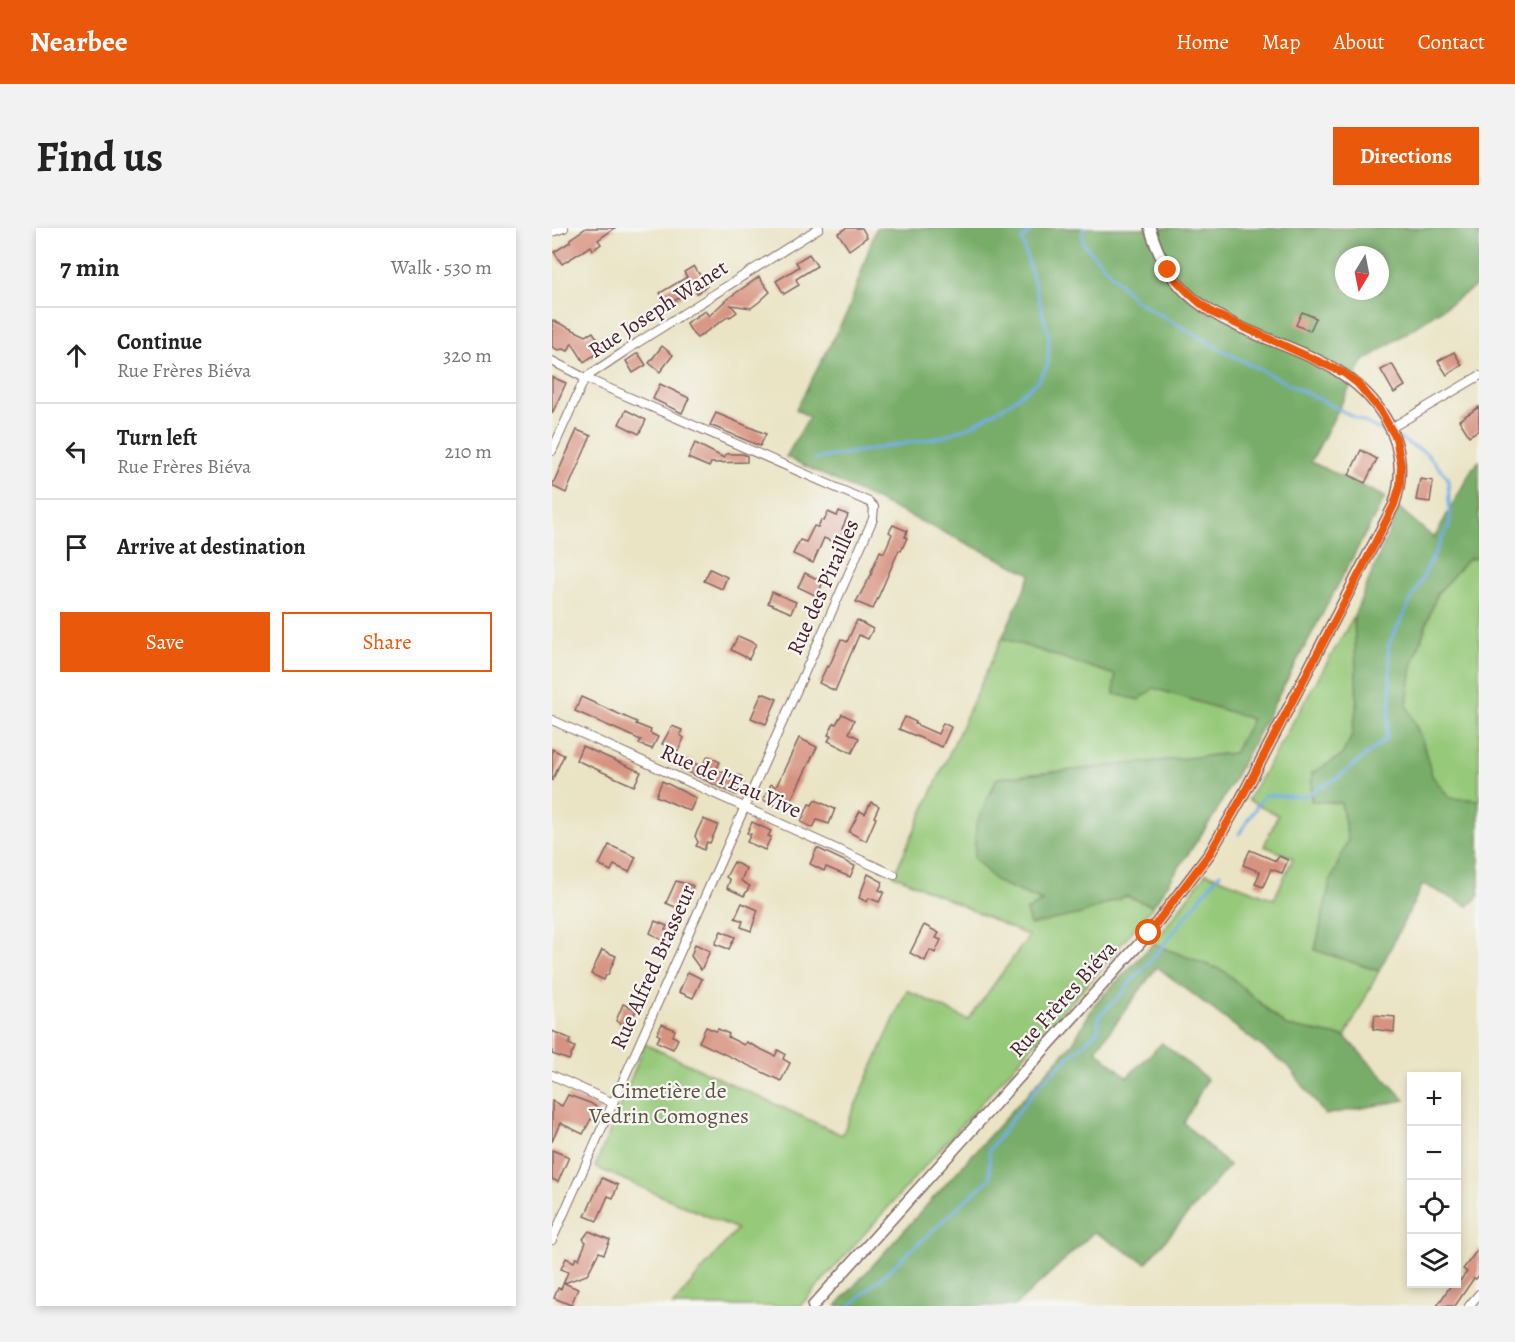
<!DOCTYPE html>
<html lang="en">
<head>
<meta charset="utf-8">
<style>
  :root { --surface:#fff; --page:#f2f2f2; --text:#222; --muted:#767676; --line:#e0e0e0; --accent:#ea580c }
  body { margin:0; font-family:Alegreya,serif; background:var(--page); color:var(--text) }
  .controls { position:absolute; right:18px; bottom:18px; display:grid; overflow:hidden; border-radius:0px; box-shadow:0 3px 9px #0003 }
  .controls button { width:54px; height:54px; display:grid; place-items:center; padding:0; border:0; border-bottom:2px solid var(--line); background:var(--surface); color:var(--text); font:30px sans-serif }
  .compass { position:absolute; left:783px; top:18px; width:54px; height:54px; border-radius:50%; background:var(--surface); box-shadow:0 3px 9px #0003; rotate:190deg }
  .stop { position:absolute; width:18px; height:18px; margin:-14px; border:4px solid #ea580c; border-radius:50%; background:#fff }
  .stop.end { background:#ea580c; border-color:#fff; box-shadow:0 2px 6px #0008 }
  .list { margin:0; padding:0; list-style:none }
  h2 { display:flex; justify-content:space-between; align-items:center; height:78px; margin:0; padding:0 24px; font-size:26px }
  h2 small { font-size:20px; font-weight:400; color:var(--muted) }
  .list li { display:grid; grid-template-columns:39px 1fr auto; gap:18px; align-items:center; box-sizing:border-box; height:96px; padding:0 24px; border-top:2px solid var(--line) }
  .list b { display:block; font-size:22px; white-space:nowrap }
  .list p { margin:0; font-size:20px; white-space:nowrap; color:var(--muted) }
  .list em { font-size:20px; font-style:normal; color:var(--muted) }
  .actions { display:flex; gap:12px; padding:18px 24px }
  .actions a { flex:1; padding:14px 0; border:2px solid var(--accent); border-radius:0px; text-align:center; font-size:21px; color:var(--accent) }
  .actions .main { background:var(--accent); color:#fff }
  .icon { flex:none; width:33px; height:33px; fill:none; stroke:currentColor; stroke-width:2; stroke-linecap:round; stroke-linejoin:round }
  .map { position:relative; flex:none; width:927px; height:1078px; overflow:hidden; border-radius:0px }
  header { display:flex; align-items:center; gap:36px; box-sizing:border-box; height:84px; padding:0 30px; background:var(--accent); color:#fff }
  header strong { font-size:28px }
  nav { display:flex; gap:33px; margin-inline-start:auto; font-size:21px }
  .intro { display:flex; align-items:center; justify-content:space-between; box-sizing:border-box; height:144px; padding:0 36px }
  h1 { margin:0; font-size:42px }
  .button { padding:15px 27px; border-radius:0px; background:var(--accent); color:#fff; font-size:21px; font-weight:700 }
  main { display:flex; gap:36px; padding:0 36px }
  aside { flex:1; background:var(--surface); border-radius:0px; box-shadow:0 3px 9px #0003 }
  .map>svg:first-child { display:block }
</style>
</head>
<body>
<header>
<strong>Nearbee</strong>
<nav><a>Home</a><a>Map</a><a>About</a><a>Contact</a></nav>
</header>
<div class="intro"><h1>Find us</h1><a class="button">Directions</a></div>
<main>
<aside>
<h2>7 min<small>Walk · 530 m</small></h2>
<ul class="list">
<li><svg class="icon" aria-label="ahead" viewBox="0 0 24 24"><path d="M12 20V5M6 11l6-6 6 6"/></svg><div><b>Continue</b><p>Rue Frères Biéva</p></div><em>320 m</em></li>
<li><svg class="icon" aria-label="left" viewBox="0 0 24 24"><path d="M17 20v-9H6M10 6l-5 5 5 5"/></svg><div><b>Turn left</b><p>Rue Frères Biéva</p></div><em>210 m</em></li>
<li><svg class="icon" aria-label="arrive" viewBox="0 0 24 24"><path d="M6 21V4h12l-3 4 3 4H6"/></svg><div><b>Arrive at destination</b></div></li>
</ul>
<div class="actions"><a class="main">Save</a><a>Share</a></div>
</aside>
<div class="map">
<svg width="927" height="1078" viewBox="0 0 927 1078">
  <rect width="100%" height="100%" fill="#f6f6f2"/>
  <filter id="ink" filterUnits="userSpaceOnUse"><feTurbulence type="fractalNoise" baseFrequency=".0167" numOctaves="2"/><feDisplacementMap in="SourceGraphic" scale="12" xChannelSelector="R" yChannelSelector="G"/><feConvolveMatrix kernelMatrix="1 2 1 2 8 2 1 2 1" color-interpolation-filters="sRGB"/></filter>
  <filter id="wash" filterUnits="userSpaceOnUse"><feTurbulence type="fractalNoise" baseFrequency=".008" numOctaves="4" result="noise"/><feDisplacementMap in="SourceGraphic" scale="24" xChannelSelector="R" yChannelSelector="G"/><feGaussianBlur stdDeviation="1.35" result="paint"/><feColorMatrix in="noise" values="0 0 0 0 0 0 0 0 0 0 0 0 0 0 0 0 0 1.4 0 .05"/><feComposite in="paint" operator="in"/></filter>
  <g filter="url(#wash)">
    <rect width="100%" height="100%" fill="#eae4c5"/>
    <g fill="#96c979" stroke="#707452" stroke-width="1.5">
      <polygon points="916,330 927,330 927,572 898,570 880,548 870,512 855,478 860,438 885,366"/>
      <path d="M802,388C803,420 813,508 788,529C780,536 768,540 760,545L759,573L789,575L796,612L778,654L763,722L827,743L793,809L734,798L672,743L601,716L654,645L722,671L741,630L712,618L726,587L696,572Z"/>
      <polygon points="450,410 563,447 562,466 602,460 701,491 682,525 445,550 445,654 492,674 529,686 574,668 601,678 549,741 248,1078 120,1078 185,1001 43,939 93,816 290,907 355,762 416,792 477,708 342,647"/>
    </g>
    <g fill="#78ad69" stroke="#61664a" stroke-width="1.5" fill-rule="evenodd">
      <path d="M324,0H927V56L811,134L759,234L833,269L663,586L601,678L574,668L529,686L478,697L474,683L491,673L445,654L422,630L424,597L445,550L682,525L700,491L602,460L587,472L562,466L563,447L450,410L479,346L234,229L257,189L244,181L296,83ZM792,27H828V63H792Z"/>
      <polygon points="927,233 927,330 916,331 885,366 860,438 855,478 870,512 880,548 898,570 927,572 927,668 916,678 871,656 827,743 763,722 778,654 796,612 789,575 759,573 760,545 789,528 799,510 805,478 802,388 847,280 882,310 920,241"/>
      <polygon points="601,716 672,743 734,798 793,809 853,872 773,887 738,840 605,739 544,822 575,849 610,815 655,851 632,895 677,938 594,1035 542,1004 463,1078 284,1078 521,815 542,777"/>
    </g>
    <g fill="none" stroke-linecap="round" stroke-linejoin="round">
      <g stroke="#73aee4" stroke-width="3">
        <polyline points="531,0 531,15 583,72 673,124 836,206"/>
        <polyline points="263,231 390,209 421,197 458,175 485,154 496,137 497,108 470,11 483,0"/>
        <polyline points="687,606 712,567 751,569 787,549 834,511 839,467 836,418 898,295 896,250 874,225 848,211"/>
        <polyline points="298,1078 438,950 437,922 488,855 547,802 546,789 570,766 576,757 602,729 668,645"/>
      </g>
    </g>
    <g id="blocks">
      <g fill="#d79280">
        <polygon points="34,0 63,0 46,12 49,16 41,22 39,18 10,36 2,24 18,14 18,11"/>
        <polygon points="294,0 310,0 315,9 297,22 286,5"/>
        <polygon points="257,26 265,38 244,51 247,57 232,66 224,53 247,39 244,34"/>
        <polygon points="142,38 155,58 145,65 142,60 116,77 108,65 135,49 132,44"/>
        <polygon points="207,49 218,64 207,74 199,80 179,77 185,84 178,89 177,88 145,110 141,106 134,95 153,83 157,88 175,71"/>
        <polygon points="750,84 764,90 758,103 744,97"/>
        <polygon points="0,92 34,108 41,104 52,121 32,134 20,115 16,123 11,121 6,122 0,119"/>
        <polygon points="110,118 121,127 108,144 97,135"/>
        <polygon points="902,124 910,137 895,147 886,133"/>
        <polygon points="86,125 94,137 81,145 74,133"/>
        <polygon points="840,136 853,158 842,165 829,142"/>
        <polygon points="0,149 14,155 0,186"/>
        <polygon points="108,156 137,170 130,185 101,171"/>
        <polygon points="927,179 927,202 917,208 907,192"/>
        <polygon points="74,182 94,192 87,206 67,196"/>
        <polygon points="164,185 214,206 208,218 158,197"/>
        <polygon points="25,202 39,208 14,265 0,258"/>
        <polygon points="143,215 172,230 174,226 191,226 195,228 195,234 159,235 157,239 136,230"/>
        <polygon points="809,222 825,231 813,255 797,247"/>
        <polygon points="868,251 881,253 878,274 864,272"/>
        <polygon points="287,283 296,287 290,301 294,303 288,317 272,310 261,335 241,326 248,312 254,314 262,298 266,299 269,292 272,293 276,284 285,288"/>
        <polygon points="341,297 355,303 353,309 355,310 349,323 347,322 321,381 304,374 320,345 319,344 328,323 332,325 340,306 337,304"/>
        <polygon points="158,341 175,349 170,361 152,353"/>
        <polygon points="253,345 271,354 265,368 246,359"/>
        <polygon points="220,364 244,374 239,385 216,375"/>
        <polygon points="305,392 321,401 316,411 307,407 283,463 267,455 275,438 277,439 289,411 295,414"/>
        <polygon points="186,408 204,416 197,431 179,422"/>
        <polygon points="210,465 225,471 214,496 199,490"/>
        <polygon points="29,469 85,494 84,496 99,502 98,505 106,509 100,521 87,516 89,512 23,483"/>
        <polygon points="290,486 302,492 297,505 307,510 300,525 276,513 279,508 276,507 282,495 284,496"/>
        <polygon points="353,489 364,494 363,496 386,506 391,495 399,499 390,519 347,501"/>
        <polygon points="120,498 130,502 128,507 132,510 126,523 110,516"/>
        <polygon points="247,510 265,519 238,574 234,572 229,580 211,572 219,556 224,559"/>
        <polygon points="30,518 89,544 82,558 24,532"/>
        <polygon points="0,521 12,527 0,553"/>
        <polygon points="156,528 168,534 164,542 189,548 189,557 184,567 129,541 134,531 150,539"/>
        <polygon points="110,553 144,570 138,583 104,568"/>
        <polygon points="263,572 283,581 277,596 265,592 261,600 249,594 257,576 260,577"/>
        <polygon points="319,574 327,578 322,589 324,590 314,613 297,604 308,583 313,586"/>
        <polygon points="151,591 166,597 158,615 155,614 152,622 144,618 146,614 143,608"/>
        <polygon points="200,594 219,603 216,608 219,609 213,622 195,614 199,606 195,605"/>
        <polygon points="57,617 84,629 77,644 62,637 59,643 47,637"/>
        <polygon points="265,620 303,638 298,649 274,639 272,643 258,636"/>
        <polygon points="698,622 724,633 727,628 736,632 730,645 719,641 711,659 703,656 708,644 691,637"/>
        <polygon points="182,634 194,640 189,653 198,658 192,668 175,660 178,652 174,649"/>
        <polygon points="316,646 331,654 327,662 332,664 327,674 317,670 315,674 307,670"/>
        <polygon points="124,653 141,658 130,682 114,675"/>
        <polygon points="190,675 206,682 199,703 189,699 191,693 183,690"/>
        <polygon points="103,693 115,698 113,702 121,706 116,716 98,705"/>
        <polygon points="372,697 387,705 384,710 389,712 383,725 378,722 373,733 358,725"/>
        <polygon points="169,703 183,709 177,721 163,716"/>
        <polygon points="143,716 158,723 149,742 139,728"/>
        <polygon points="50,722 64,728 56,747 54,747 52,752 39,746"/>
        <polygon points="136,744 150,751 141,770 127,764"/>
        <polygon points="71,776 84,782 76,799 64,793"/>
        <polygon points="823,787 843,789 842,804 821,801"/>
        <polygon points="110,796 123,802 121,808 126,811 121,821 105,814 108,808 105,806"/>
        <polygon points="154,799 164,803 166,801 177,806 176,809 192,817 194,814 223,828 226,822 233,826 231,831 238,835 229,853 147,814"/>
        <polygon points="0,803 19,811 17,816 23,819 17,832 0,826"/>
        <polygon points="16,867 38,875 48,881 43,893 39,891 31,906 8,895 0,914 0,873 10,878"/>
        <polygon points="0,922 17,929 6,954 0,951"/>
        <polygon points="50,950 66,957 61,970 56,968 45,993 33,988"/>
        <polygon points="37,1003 58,1012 52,1026 47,1024 35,1047 12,1055 26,1061 19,1077 2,1070 6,1060 9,1061 16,1044 9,1041 14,1030 22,1034 24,1030 27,1031 34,1014 31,1011"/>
        <polygon points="927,1020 927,1047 924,1051 922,1050 903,1078 885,1078 899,1057 906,1055 915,1044 911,1041"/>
      </g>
    </g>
  </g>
  <g filter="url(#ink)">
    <use href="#blocks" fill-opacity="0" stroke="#826461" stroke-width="1.5"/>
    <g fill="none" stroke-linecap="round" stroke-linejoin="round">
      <g stroke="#826461" stroke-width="10">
        <g id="minor">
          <polyline points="0,4 12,0"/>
          <polyline points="0,133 33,150 317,274 322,279 321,291 0,1012"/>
          <polyline points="839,200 927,148"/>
          <polyline points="0,223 33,150 85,115 267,0"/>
          <polyline points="0,492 342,647"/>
          <polyline points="0,847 61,875"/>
          <polyline points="917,1078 927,1066"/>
        </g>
      </g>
      <g stroke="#826461" stroke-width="13">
        <path id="tertiary" d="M261,1078L597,705L658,625L689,571L842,277C852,246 850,218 833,190C791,119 702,120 643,72C620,54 606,28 598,0"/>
      </g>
      <use href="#minor" stroke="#fff" stroke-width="8"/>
      <use href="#tertiary" stroke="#fff" stroke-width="10"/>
    </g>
  </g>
  <g fill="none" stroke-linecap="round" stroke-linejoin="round" filter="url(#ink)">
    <path stroke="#ea580c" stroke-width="8" d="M597,705L658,625L689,571L818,325L842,277L848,257L849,237L844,210L828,182L805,155L792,145L661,85C643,72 629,59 616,42"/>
  </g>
  <g text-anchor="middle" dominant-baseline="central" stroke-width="4.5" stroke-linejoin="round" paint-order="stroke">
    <g font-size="22" fill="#4a1f2b" stroke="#f6f6f2">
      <text transform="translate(106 81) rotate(-33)">Rue Joseph Wanet</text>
      <text transform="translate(271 359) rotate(-66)">Rue des Pirailles</text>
      <text transform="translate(179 553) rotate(24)">Rue de l'Eau Vive</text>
      <text transform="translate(101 739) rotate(-66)">Rue Alfred Brasseur</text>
      <text transform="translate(511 771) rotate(-48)">Rue Frères Biéva</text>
    </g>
    <g font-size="22" fill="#615242" stroke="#f6f6f2">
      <text x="117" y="863">Cimetière de<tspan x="117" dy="25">Vedrin Comognes</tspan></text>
    </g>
  </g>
</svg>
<div class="controls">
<button>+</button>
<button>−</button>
<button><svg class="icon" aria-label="locate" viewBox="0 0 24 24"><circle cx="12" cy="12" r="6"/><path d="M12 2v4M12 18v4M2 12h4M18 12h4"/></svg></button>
<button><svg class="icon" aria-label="layers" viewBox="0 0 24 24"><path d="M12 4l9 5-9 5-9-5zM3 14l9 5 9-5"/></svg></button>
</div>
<svg class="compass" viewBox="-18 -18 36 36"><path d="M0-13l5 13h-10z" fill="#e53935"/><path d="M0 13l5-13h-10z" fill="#767676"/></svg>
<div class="stop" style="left:597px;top:705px"></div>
<div class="stop end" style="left:616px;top:42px"></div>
</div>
</main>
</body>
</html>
